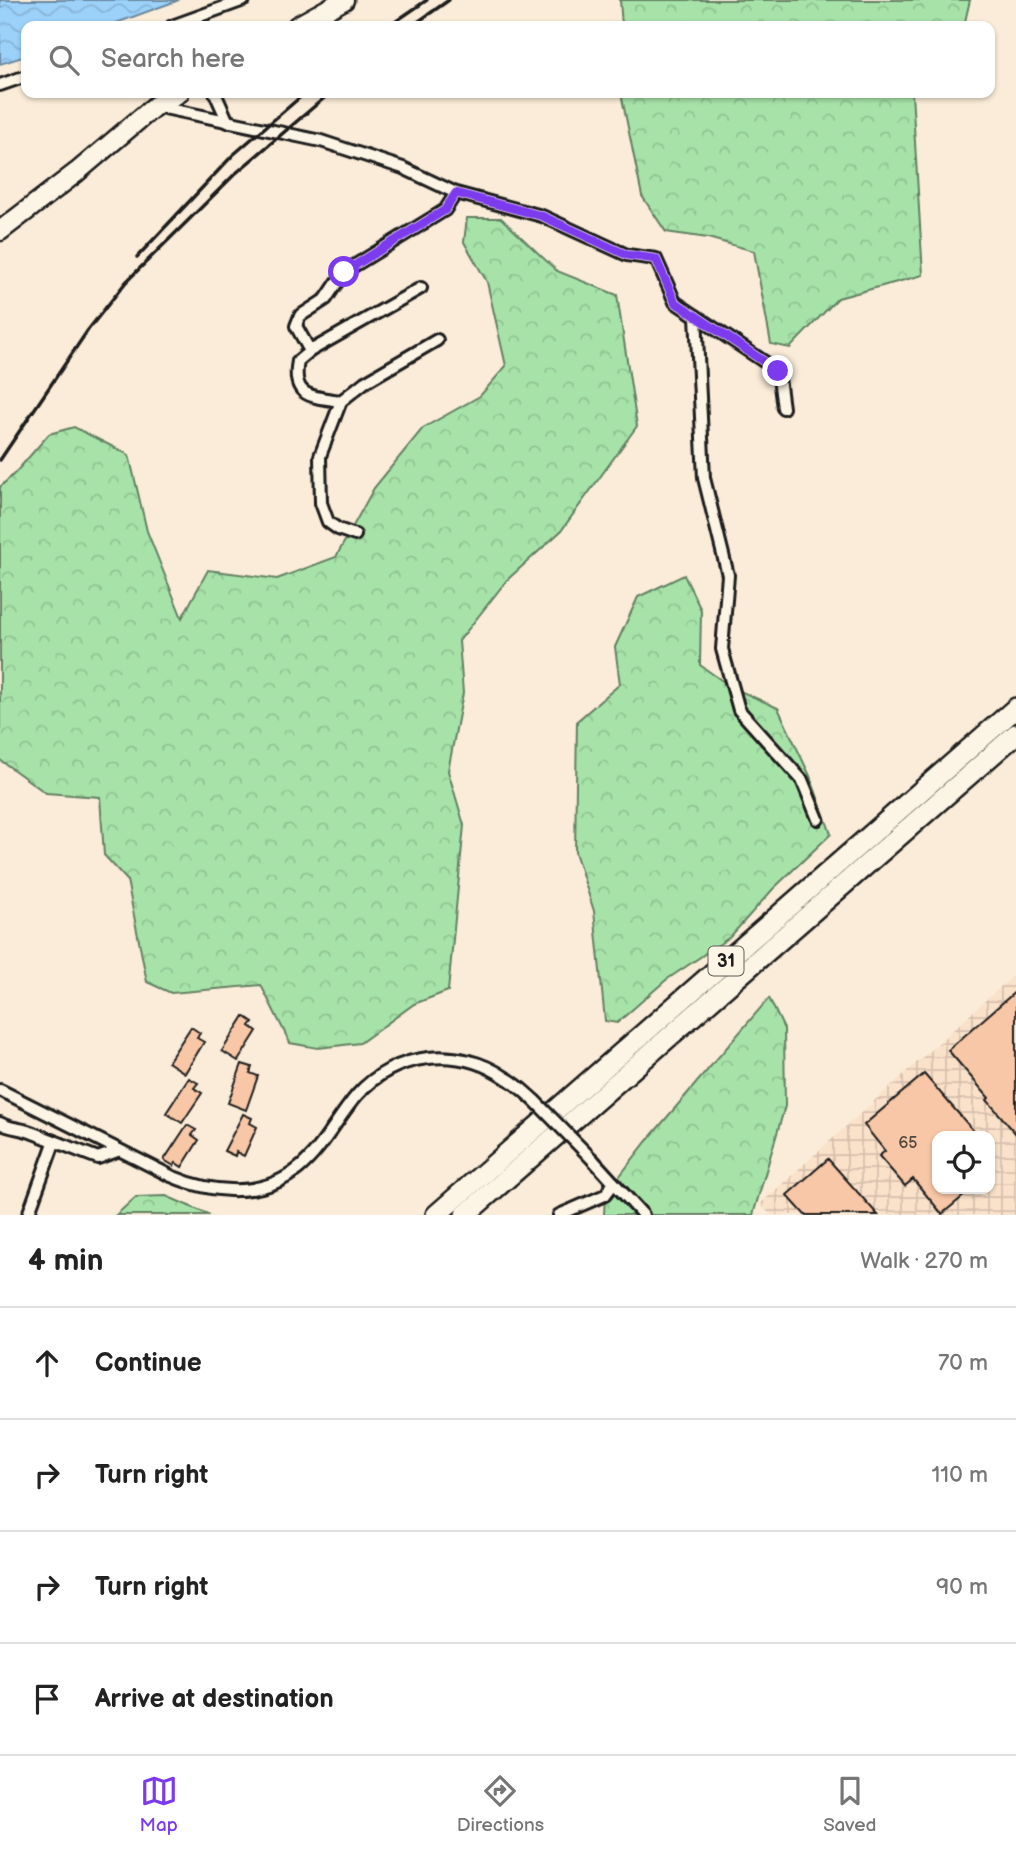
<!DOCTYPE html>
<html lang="en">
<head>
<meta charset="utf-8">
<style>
  :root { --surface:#fff; --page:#f2f2f2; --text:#222; --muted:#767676; --line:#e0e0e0; --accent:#7c3aed }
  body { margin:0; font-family:"Balsamiq Sans",sans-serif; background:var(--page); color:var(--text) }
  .controls { position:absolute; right:21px; bottom:21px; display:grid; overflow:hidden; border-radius:14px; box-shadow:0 2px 5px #0004 }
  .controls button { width:63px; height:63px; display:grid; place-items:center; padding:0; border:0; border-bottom:2px solid var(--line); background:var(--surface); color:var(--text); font:35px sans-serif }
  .stop { position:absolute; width:21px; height:21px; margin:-16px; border:5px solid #7c3aed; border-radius:50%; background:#fff }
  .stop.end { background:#7c3aed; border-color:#fff; box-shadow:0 2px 7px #0008 }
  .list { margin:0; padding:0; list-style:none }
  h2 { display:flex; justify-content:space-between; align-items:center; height:91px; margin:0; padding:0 28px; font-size:30px }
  h2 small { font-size:23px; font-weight:400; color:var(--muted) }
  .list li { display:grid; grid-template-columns:46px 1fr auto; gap:21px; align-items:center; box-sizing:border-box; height:112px; padding:0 28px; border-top:2px solid var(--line) }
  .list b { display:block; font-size:26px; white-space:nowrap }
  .list em { font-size:23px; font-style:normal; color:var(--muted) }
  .icon { flex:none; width:38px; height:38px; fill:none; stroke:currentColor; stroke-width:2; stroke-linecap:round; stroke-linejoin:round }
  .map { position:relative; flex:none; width:1016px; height:1215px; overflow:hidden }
  .search { position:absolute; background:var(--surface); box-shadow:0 2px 5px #0004; left:21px; right:21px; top:21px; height:77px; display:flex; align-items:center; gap:18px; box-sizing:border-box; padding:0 24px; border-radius:14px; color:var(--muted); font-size:26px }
  .sheet { height:539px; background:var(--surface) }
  nav { display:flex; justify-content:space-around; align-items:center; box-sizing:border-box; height:98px; border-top:2px solid var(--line); background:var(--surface); font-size:19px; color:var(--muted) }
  nav a { display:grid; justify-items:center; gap:4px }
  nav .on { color:var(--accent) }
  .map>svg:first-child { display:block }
</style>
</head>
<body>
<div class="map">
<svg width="1016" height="1215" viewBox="0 0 1016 1215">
  <defs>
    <pattern id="industrial-grid" width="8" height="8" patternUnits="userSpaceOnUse" patternTransform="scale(1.75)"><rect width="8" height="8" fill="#fae1ca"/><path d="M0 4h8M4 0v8" fill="none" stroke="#d6c0ad"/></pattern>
    <pattern id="forest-crowns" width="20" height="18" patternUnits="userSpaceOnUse" patternTransform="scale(1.75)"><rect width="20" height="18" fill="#a7e3a9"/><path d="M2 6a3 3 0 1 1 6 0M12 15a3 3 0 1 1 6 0" fill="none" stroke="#8fc291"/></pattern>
    <pattern id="water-waves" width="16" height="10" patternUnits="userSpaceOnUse" patternTransform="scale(1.75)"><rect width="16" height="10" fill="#9cd1fa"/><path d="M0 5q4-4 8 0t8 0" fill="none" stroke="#86b3d6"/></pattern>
  </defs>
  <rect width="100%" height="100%" fill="#fbecd9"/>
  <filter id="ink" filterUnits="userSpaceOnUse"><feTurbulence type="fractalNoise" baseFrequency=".0143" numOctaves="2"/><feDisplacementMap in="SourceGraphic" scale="14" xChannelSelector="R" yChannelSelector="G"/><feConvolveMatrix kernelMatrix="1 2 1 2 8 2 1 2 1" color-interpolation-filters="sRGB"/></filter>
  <g filter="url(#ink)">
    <path fill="url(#industrial-grid)" fill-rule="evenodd" d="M1016,973V1215H771L760,1204ZM937,1136H990V1189H937Z"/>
    <g fill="url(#forest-crowns)" stroke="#628062" stroke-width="2">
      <polygon points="620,0 970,0 964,26 622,26"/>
      <polygon points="621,93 912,93 923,275 838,298 790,348 771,344 754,251 708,238 666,232 642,196"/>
      <polygon points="467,218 501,218 557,271 617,295 637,426 561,531 507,580 459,641 463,693 448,771 464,825 448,991 414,1004 360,1043 318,1048 290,1043 261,985 171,993 147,982 127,880 104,855 100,797 46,793 0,760 0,487 16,472 49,434 74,427 129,455 147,531 182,618 208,570 277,579 336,557 374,488 423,428 480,396 506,366 487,282 464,242"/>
      <polygon points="684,575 701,610 700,665 731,687 778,708 810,776 831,834 773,889 730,937 666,980 617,1023 605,1021 594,911 575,852 577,721 620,684 615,647 638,597"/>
      <polygon points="769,998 784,1029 785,1106 753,1215 604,1215 605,1195 646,1142"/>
      <polygon points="166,1196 210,1215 116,1215 136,1197"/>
    </g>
    <polygon fill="url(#water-waves)" stroke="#6989a1" stroke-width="2" points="0,0 179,0 108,26 26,26 26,56 0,64"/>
    <g fill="#f8c7a7" stroke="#1c1c1c" stroke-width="2">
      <polygon points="1016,991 1016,1134 987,1100 989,1098 948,1050"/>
      <polygon points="244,1016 253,1022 250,1026 257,1031 238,1061 222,1051"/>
      <polygon points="191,1027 200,1033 197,1038 204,1042 185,1073 168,1062"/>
      <polygon points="242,1064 252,1067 250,1073 258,1076 246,1110 228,1103"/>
      <polygon points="924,1074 978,1136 937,1136 937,1189 972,1189 942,1214 913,1179 905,1186 879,1156 885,1151 864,1125"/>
      <polygon points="189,1078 198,1083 194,1088 202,1093 182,1123 166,1113"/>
      <polygon points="243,1114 252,1118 250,1123 257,1127 244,1156 236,1152 235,1156 224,1151"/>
      <polygon points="187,1125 196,1130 192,1135 199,1140 182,1167 176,1163 174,1166 164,1160"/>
      <polygon points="828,1159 878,1215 805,1215 787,1195"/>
    </g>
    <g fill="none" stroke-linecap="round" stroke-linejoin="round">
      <g stroke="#1c1c1c" stroke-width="16">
        <g id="street">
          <polyline points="172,26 244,0"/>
          <polyline points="0,85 26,76"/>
          <polyline points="215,93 228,122"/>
          <polyline points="155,106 321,141 403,168 456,193 542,216 627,255 656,259 675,302 778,371 783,408"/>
          <polyline points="421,288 310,351 296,326 300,316 326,299 344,272 445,210 456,193"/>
          <polyline points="696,316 704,478 728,575 722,649 739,710 802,780 818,819"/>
          <path d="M310,351L298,361C291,397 311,397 341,401L365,382L437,340"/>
          <polyline points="341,401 320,456 321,503 328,522 338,529 355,535"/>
          <path d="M0,1090L171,1176C211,1193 261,1199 298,1169C322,1150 337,1118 357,1095C395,1052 459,1045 506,1078C517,1084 526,1093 535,1101"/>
          <path d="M0,1123C10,1129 22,1128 33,1133C55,1141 76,1150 98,1158L117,1151"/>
          <polyline points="593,1160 643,1215"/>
          <polyline points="28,1215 54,1143"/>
          <polyline points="559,1215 605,1195 614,1183"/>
        </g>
      </g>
      <g stroke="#1c1c1c" stroke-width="23">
        <g id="primary">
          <polyline points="297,26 344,0"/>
          <polyline points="0,231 77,172 155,106 179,93"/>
        </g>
      </g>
      <g stroke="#1c1c1c" stroke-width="24">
        <g id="highway">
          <polyline points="436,1215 1016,708"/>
          <polyline points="465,1215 1016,734"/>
        </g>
      </g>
      <use href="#street" stroke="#fcf5e5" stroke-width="10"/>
      <use href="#primary" stroke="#fcf5e5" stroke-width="18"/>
      <use href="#highway" stroke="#fcf5e5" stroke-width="19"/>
      <g stroke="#1c1c1c" stroke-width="3.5">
        <polyline points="389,26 427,0"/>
        <polyline points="412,26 449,0"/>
        <polyline points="137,257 233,155 305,93"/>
        <polyline points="0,460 88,330 126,282 235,174 330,93"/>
      </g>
      <g stroke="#1c1c1c" stroke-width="16" stroke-linecap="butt">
        <polyline id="street-bridge" points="535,1101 593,1160"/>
      </g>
      <use href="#street-bridge" stroke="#fcf5e5" stroke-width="10"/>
    </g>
  </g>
  <g fill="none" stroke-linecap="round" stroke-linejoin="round" filter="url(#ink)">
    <polyline stroke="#7c3aed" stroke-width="9" points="344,272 445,210 456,193 542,216 627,255 656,259 675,302 778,371"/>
  </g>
  <g text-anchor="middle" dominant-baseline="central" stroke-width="5" stroke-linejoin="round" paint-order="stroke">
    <g font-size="16" fill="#53473f">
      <text x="908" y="1143">65</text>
    </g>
    <rect fill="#fcf5e5" stroke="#5f5d58" stroke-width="2" x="708.5" y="946.5" width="35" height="29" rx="5"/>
    <g font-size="18" font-weight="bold" fill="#1c1c1c">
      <text x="726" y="961">31</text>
    </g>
  </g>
</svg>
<div class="controls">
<button><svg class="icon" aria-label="locate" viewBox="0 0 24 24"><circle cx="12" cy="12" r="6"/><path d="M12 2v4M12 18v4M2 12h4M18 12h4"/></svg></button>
</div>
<div class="stop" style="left:344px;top:272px"></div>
<div class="stop end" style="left:778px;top:371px"></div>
<div class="search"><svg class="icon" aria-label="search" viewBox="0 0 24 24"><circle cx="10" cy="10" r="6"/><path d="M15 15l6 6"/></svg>Search here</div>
</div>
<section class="sheet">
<h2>4 min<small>Walk · 270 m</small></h2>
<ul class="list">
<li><svg class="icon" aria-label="ahead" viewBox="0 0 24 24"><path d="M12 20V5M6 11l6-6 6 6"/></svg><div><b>Continue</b></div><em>70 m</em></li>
<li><svg class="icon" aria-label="right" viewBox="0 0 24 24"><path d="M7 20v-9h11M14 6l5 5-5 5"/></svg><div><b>Turn right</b></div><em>110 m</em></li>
<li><svg class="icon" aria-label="right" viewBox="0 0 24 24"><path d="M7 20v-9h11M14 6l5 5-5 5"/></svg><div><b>Turn right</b></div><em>90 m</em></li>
<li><svg class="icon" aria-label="arrive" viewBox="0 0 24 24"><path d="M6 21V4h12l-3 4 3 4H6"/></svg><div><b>Arrive at destination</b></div></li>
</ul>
</section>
<nav>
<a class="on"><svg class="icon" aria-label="map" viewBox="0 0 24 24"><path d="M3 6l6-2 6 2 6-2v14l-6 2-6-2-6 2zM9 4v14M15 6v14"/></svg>Map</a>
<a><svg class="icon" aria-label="directions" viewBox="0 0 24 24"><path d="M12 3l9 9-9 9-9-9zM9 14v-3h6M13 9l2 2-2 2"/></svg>Directions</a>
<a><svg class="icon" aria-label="saved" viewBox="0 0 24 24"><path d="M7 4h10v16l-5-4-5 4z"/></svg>Saved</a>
</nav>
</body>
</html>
